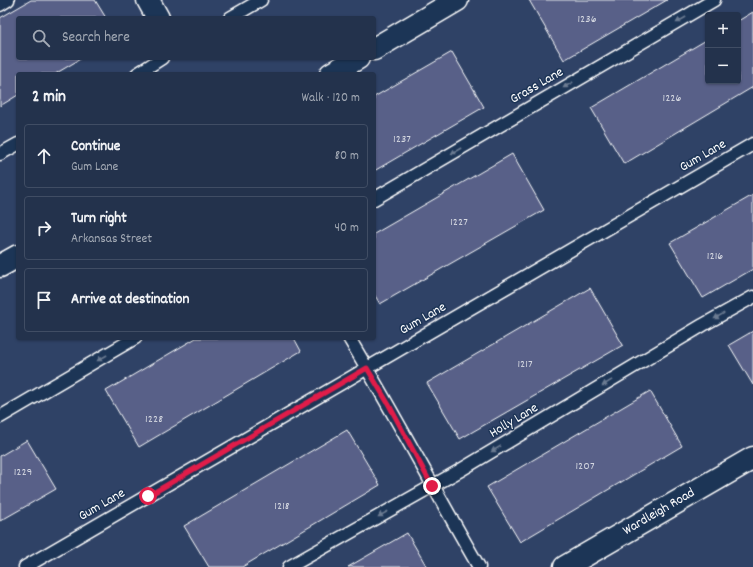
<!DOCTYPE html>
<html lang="en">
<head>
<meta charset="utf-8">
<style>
  :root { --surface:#23324c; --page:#2b3a53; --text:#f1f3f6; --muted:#a3aab5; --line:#404d64 }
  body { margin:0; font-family:Dekko,sans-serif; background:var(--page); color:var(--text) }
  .controls { position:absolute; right:12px; top:12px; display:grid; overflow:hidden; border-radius:4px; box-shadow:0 1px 3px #0004 }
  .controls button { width:36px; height:36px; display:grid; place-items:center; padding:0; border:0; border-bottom:1px solid var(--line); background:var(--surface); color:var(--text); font:20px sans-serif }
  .stop { position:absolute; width:12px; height:12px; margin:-9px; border:3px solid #e11d48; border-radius:50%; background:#fff }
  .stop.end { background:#e11d48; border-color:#fff; box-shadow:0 1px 4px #0008 }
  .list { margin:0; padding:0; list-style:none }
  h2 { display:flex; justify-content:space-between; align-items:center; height:52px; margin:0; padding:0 16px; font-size:17px }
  h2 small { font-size:13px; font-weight:400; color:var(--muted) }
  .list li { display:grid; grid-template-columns:26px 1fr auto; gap:12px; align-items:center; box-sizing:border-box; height:64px; margin:0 8px 8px; padding:0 8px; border:1px solid var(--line); border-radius:4px }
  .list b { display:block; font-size:15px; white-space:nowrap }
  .list p { margin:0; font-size:13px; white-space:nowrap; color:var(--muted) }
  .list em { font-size:13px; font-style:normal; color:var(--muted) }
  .icon { flex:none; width:22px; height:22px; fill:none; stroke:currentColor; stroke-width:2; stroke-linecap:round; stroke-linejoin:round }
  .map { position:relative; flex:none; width:753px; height:567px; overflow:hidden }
  .search { position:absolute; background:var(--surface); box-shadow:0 1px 3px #0004; left:16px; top:16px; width:360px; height:44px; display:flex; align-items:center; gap:10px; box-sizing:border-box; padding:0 14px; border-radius:4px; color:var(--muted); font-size:15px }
  .panel { position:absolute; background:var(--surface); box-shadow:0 1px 3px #0004; left:16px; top:72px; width:360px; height:268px; border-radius:4px }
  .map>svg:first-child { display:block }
</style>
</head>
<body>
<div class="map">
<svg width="753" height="567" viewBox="0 0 753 567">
  <rect width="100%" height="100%" fill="#2f4266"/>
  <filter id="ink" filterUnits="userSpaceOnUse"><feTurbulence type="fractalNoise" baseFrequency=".025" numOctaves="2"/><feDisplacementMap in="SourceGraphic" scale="8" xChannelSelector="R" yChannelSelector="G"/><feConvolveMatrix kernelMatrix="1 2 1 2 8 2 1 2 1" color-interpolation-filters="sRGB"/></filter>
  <g filter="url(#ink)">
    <g fill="#586188" stroke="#fff">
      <polygon points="31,0 95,0 106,18 18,18 18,58 82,58 55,74 18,74 18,95 0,106 0,18"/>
      <polygon points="529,0 667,0 564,60"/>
      <polygon points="753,12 753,87 624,164 591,108 708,39 708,81 738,81 738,21"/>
      <polygon points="452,52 484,107 374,171 374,97"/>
      <polygon points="512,154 544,210 380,304 374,294 374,234"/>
      <polygon points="753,195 753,269 703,298 670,243"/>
      <polygon points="590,288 623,345 460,439 427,383"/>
      <polygon points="753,331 753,385 729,345"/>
      <polygon points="196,338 294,338 301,351 139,447 106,391"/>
      <polygon points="650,391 682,446 520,542 487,487"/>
      <polygon points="347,430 380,485 242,567 209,567 184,526"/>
      <polygon points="27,440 56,489 0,521 0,456"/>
      <polygon points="407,533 427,567 348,567"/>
    </g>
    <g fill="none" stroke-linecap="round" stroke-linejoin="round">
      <g stroke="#fff" stroke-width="15">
        <g id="service">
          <polyline points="0,5 8,0"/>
          <polyline points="230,18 261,0"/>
          <polyline points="137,74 162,58"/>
          <polyline points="0,154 18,144"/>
          <polyline points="374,199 714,0"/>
          <path d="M349,338C394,413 435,491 479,567"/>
          <polyline points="0,417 135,338"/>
          <polyline points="25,567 753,144"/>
          <polyline points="289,567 459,471 703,325 753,297"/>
        </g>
      </g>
      <g stroke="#fff" stroke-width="25">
        <polyline id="minor" points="148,0 158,18"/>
      </g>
      <g stroke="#fff" stroke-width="25">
        <g id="tertiary">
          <polyline points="374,49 457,0"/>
          <polyline points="331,74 358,58"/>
          <polyline points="0,266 18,256"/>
        </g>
      </g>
      <g stroke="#fff" stroke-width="25">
        <polyline id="secondary" points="565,567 753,458"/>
      </g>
      <use href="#service" stroke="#1d3557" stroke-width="12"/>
      <use href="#minor" stroke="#1d3557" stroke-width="22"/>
      <use href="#tertiary" stroke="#1d3557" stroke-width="22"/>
      <use href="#secondary" stroke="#1d3557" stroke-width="22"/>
    </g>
    <defs><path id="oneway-solid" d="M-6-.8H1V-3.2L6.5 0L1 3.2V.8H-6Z"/></defs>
    <g fill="#6c7c92">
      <use href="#oneway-solid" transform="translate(681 20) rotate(150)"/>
      <use href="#oneway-solid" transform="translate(568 85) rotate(150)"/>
      <use href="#oneway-solid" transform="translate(456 151) rotate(150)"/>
      <use href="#oneway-solid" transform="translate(719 316) rotate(151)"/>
      <use href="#oneway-solid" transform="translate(102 358) rotate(150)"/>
      <use href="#oneway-solid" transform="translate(607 383) rotate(149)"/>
      <use href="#oneway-solid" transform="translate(496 449) rotate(149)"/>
      <use href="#oneway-solid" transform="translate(383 514) rotate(151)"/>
    </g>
  </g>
  <g fill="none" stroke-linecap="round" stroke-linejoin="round" filter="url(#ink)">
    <polyline stroke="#e11d48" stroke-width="5" points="148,496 367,368 389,405 432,486"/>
  </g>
  <g text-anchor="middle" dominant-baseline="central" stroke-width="3" stroke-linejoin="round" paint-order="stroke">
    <g font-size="12" fill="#d5d8e1">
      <text x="587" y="19">1236</text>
      <text x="672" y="98">1226</text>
      <text x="402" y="139">1237</text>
      <text x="459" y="222">1227</text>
      <text x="715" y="256">1216</text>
      <text x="525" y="364">1217</text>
      <text x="154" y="419">1228</text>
      <text x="585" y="466">1207</text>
      <text x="23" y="472">1229</text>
      <text x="282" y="506">1218</text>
    </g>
    <g font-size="14" fill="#fff" stroke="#1d3557">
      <text transform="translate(537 86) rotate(-30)">Grass Lane</text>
      <text transform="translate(703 156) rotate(-30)">Gum Lane</text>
      <text transform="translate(423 319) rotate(-30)">Gum Lane</text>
      <text transform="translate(514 421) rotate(-31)">Holly Lane</text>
      <text transform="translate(102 505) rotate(-30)">Gum Lane</text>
      <text transform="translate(659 512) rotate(-30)">Wardleigh Road</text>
    </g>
  </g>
</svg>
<div class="controls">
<button>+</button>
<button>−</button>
</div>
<div class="stop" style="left:148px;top:496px"></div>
<div class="stop end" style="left:432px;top:486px"></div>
<div class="search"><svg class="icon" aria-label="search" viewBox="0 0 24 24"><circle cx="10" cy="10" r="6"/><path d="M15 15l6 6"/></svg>Search here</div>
<section class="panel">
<h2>2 min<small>Walk · 120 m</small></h2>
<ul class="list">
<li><svg class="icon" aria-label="ahead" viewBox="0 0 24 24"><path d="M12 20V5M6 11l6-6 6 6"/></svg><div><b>Continue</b><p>Gum Lane</p></div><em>80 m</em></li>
<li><svg class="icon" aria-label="right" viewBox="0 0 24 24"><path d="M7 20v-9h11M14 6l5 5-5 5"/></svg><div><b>Turn right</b><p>Arkansas Street</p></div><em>40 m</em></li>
<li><svg class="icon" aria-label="arrive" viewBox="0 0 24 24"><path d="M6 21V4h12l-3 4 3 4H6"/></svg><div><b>Arrive at destination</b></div></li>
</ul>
</section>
</div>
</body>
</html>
